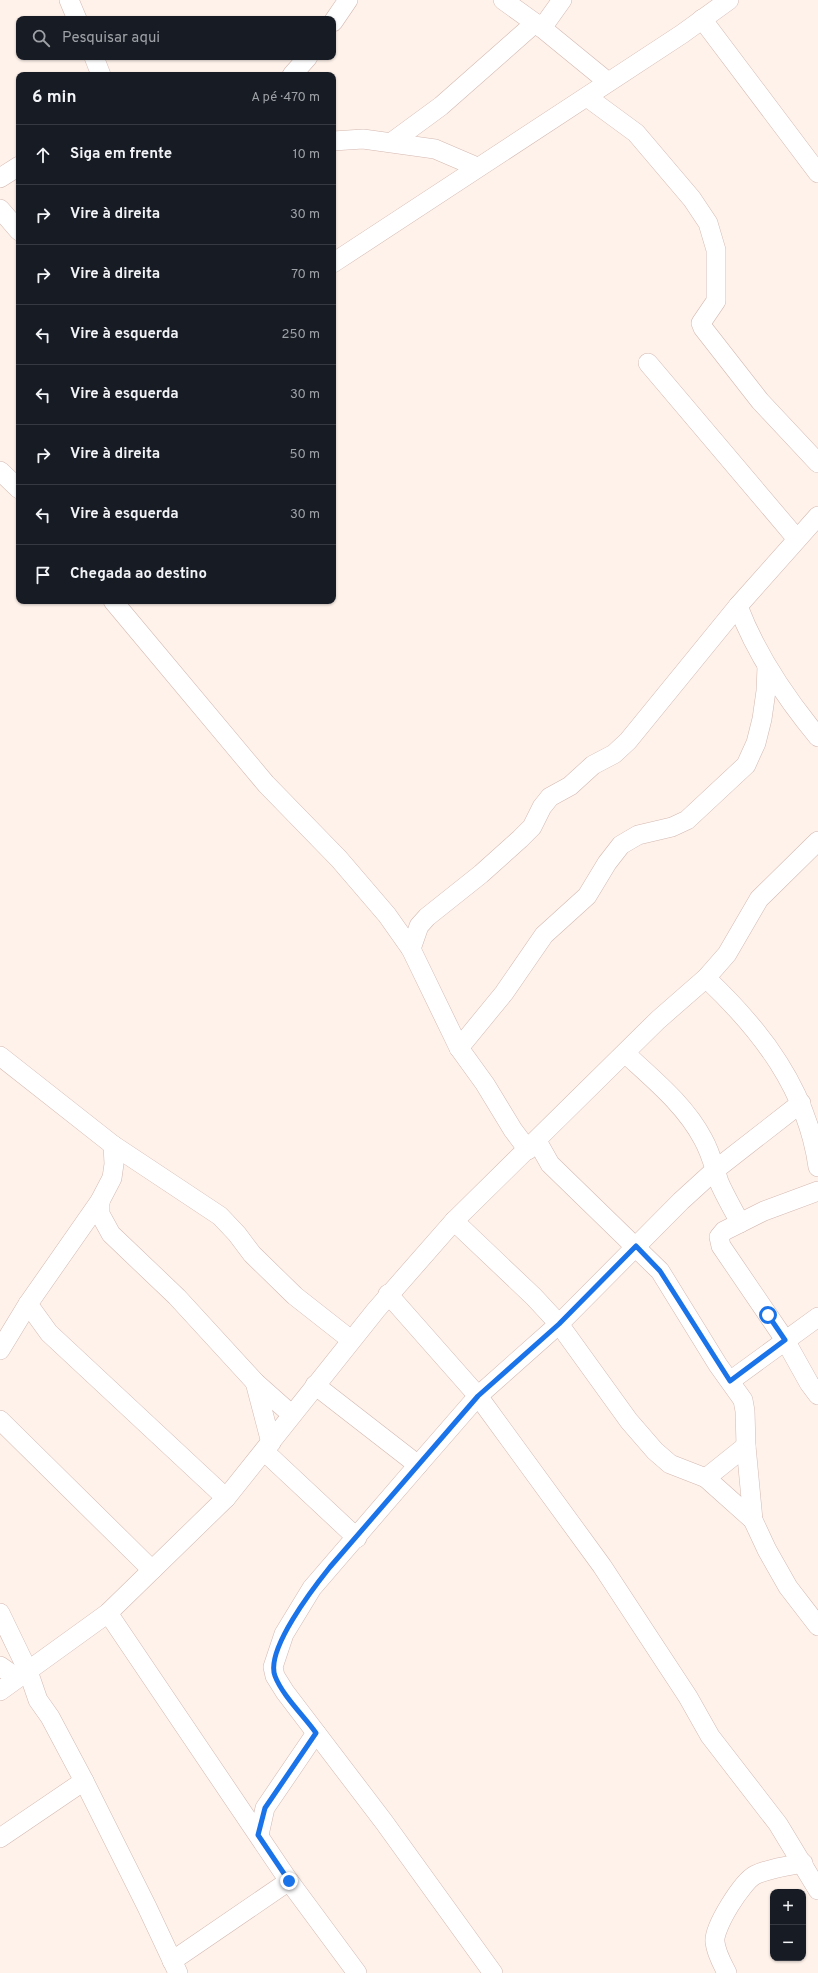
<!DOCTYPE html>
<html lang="pt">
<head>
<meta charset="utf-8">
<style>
  :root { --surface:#171b24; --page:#20242c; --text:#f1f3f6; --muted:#9ea1a6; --line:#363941 }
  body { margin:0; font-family:Overpass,sans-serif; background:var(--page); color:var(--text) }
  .controls { position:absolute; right:12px; bottom:12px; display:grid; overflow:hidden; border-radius:8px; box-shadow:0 1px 3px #0004 }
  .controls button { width:36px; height:36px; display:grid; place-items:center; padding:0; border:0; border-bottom:1px solid var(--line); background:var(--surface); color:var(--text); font:20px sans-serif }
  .stop { position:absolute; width:12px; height:12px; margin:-9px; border:3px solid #1a73e8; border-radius:50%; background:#fff }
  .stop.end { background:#1a73e8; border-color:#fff; box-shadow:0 1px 4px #0008 }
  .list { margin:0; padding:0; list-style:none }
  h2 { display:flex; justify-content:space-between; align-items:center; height:52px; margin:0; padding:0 16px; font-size:17px }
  h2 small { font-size:13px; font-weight:400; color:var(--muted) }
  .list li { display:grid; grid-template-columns:26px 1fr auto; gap:12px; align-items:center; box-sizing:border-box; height:60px; padding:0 16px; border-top:1px solid var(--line) }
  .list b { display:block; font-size:15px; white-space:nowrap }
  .list em { font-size:13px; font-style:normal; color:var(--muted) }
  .icon { flex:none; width:22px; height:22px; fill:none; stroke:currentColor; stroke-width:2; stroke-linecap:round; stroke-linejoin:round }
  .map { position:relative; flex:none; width:818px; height:1973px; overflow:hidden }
  .search { position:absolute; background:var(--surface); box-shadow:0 1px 3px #0004; left:16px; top:16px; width:320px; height:44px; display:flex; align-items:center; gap:10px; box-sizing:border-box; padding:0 14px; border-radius:8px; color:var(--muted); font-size:15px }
  .panel { position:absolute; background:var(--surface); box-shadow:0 1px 3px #0004; left:16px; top:72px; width:320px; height:532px; border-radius:8px }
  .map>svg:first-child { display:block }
</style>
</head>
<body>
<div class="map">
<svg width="818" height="1973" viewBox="0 0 818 1973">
  <rect width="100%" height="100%" fill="#fef2ea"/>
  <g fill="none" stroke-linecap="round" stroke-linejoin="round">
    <g stroke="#d4b8b1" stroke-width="20">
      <g id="minor">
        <polyline points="69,0 77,19"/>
        <polyline points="503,0 542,28"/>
        <polyline points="562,0 542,28 608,82"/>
        <polyline points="702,19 818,173"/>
        <polyline points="333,22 348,0"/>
        <polyline points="94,57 101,75"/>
        <polyline points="292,75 308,57"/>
        <polyline points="587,97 636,133 692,199 708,223 716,250 716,301 701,323 703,328 760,401 818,463"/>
        <polyline points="333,141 363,139 435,149 477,167"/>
        <polyline points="392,142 441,106 535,23"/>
        <polyline points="0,178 19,166"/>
        <polyline points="0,209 19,231"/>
        <polyline points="333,263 682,34 729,0"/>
        <polyline points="648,363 797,539"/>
        <polyline points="0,471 19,489"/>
        <path d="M818,516L738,606C756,654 785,697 818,737"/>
        <polyline points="113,601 266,784 339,859 387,915 411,949 459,1048 485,1084 513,1130 528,1150"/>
        <polyline points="411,949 419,926 427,917 481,874 520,839 532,827 542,807 550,797 570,786 593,765 614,754 628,741 738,606"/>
        <path d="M706,978C761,1030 807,1089 818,1167"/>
        <polyline points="459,1048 504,993 544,935 587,896 607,863 621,845 638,835 672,827 687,820 746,765 756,743 762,719 766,691 767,667"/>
        <path d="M626,1054C654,1080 685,1105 703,1139C711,1153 714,1167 719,1182C725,1196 733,1209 740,1223"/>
        <polyline points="0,1056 113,1145 220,1216 237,1234 252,1254 295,1296 351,1340"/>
        <polyline points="537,1141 550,1164 660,1271 718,1365 743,1400 745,1411 746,1446 753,1520 767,1550 788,1587 818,1626"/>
        <polyline points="818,1191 764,1211 724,1231 719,1237 721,1246 785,1340 809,1383 818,1395"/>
        <polyline points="100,1201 100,1214 111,1234 177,1297 255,1382 291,1414"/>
        <polyline points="454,1221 534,1297 559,1324 629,1421 655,1451 670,1464 706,1478 753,1520"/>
        <polyline points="388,1294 478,1396 602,1566 688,1697 710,1736 778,1824 818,1890"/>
        <polyline points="28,1304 49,1333 226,1498"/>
        <polyline points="0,1350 28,1304 100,1201 112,1178 114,1164 113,1145"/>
        <polyline points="730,1381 818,1317"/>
        <polyline points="255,1382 271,1443"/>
        <polyline points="315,1385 418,1465"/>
        <polyline points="0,1420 152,1570"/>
        <polyline points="264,1451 357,1538"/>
        <polyline points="706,1478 746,1446"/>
        <polyline points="0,1613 28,1671 38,1700 50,1717 84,1781 147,1907 178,1973"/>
        <polyline points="108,1613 289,1881 357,1973"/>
        <polyline points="0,1666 17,1678"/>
        <polyline points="0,1691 108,1613 226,1498 376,1310 454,1221 658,1020 706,978 727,954 759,899 818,841"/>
        <polyline points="259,1835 265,1808 316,1733"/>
        <polyline points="0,1838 84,1781"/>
        <polyline points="172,1961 289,1881"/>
        <polyline points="493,1973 384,1822 285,1692 275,1676 273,1667 284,1634 312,1588 418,1465 478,1396 559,1324 681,1201 715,1170 801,1103"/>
        <path d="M727,1973C722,1963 716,1953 715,1942C713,1928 742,1882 755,1875C770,1868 787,1866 803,1863"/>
      </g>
    </g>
    <use href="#minor" stroke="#fff" stroke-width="19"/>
  </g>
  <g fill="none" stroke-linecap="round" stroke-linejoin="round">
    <path stroke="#1a73e8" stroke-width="5" d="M289,1881L258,1835L265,1808L316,1733C304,1716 282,1695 275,1676C265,1650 314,1587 330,1567L478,1396L559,1324L636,1246L660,1271L730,1381L785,1340L768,1315"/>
  </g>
</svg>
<div class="controls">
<button>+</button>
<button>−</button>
</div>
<div class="stop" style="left:768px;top:1315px"></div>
<div class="stop end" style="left:289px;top:1881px"></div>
<div class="search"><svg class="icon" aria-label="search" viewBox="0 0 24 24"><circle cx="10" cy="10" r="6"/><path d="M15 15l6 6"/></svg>Pesquisar aqui</div>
<section class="panel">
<h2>6 min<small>A pé · 470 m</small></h2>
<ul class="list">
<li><svg class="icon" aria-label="ahead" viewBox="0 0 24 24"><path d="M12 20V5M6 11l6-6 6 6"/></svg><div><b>Siga em frente</b></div><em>10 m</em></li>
<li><svg class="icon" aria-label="right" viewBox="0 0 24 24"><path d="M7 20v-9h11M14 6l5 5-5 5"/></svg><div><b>Vire à direita</b></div><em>30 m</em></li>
<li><svg class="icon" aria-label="right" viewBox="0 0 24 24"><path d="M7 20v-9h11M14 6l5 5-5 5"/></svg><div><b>Vire à direita</b></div><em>70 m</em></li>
<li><svg class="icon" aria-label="left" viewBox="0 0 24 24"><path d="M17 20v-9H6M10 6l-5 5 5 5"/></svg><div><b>Vire à esquerda</b></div><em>250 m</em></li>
<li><svg class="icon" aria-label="left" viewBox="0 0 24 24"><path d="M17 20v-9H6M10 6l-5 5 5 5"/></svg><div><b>Vire à esquerda</b></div><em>30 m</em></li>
<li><svg class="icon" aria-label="right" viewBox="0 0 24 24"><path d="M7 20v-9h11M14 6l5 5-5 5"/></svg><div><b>Vire à direita</b></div><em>50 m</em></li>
<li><svg class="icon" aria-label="left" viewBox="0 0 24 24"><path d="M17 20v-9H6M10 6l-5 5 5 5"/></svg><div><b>Vire à esquerda</b></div><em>30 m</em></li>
<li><svg class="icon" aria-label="arrive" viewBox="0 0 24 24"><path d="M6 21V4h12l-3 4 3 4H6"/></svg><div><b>Chegada ao destino</b></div></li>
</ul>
</section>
</div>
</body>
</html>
